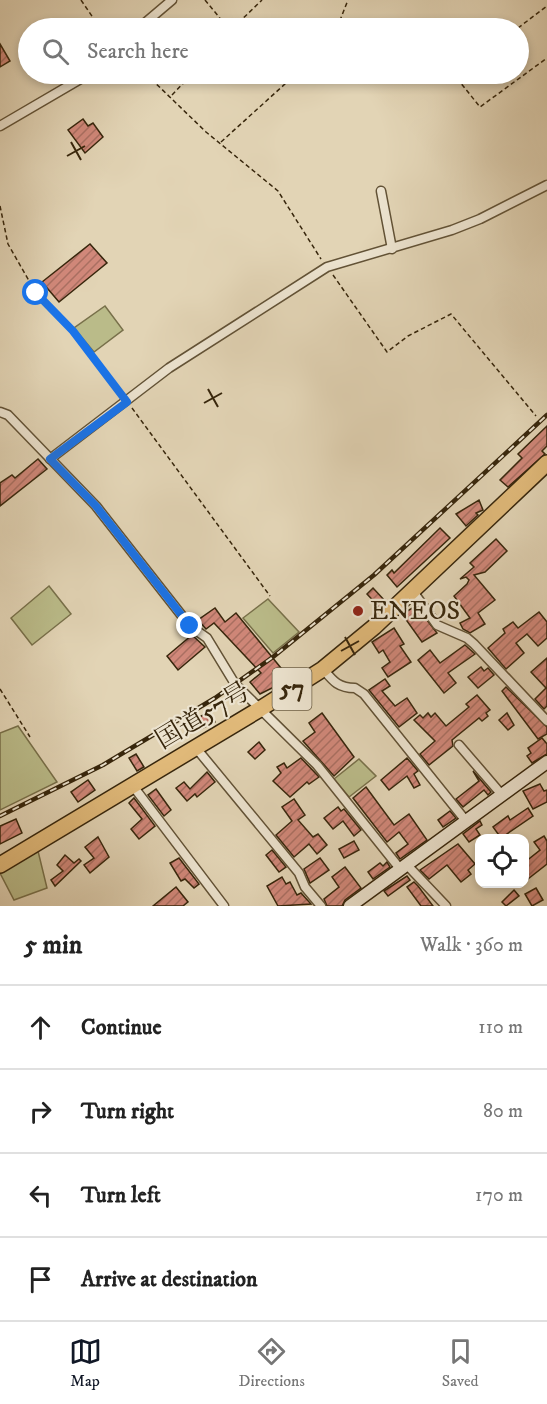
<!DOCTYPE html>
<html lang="en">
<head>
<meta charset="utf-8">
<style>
  :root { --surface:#fff; --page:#f6f6f6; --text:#222; --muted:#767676; --line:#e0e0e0; --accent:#111827 }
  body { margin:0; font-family:"IM FELL DW Pica","Noto Serif JP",serif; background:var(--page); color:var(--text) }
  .controls { position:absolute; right:18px; bottom:18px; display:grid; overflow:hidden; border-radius:12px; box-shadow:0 3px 9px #0003 }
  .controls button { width:54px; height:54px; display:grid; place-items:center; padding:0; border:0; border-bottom:2px solid var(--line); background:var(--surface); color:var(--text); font:30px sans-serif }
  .stop { position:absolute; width:18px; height:18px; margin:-14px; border:4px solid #1a73e8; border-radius:50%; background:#fff }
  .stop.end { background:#1a73e8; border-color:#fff; box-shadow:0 2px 6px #0008 }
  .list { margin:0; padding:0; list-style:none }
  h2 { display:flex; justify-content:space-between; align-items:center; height:78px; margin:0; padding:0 24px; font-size:26px }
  h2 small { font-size:20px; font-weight:400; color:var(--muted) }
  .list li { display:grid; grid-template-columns:39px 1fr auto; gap:18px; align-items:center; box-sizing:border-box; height:84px; padding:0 24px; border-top:2px solid var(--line) }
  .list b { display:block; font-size:22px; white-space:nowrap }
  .list em { font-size:20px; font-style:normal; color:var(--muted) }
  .icon { flex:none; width:33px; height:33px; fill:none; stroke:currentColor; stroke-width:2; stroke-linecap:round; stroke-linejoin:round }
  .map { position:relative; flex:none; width:547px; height:906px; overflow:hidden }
  .search { position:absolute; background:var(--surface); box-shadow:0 3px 9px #0003; left:18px; right:18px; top:18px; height:66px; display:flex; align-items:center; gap:15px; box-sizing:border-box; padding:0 21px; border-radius:33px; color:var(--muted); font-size:22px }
  .sheet { height:414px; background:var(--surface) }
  nav { display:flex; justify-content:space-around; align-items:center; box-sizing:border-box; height:84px; border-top:2px solid var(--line); background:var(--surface); font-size:16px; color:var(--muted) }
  nav a { display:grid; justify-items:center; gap:3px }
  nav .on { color:var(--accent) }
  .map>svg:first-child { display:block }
</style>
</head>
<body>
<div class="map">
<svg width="547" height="906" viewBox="0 0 547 906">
  <defs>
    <pattern id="building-hatch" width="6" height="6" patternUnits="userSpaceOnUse" patternTransform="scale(1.5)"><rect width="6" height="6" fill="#d1887a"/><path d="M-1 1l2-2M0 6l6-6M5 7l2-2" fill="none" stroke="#aa6f62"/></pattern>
  </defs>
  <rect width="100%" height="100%" fill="#e2d4b5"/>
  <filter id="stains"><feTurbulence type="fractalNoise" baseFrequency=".00333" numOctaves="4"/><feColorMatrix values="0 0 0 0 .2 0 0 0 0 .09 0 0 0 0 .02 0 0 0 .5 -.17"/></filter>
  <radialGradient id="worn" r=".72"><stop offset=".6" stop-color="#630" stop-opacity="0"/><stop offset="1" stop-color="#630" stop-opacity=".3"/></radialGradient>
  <g fill="#babb89" stroke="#78704a" stroke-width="1.5">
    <polygon points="105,306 123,330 94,352 74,328"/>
    <polygon points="49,586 71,614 32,645 11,618"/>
    <polygon points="268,599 299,632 273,653 243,618"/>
    <polygon points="18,726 57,782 0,810 0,733"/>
    <polygon points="359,759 376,776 349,797 334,779"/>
    <polygon points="38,851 47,888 14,900 0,873"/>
  </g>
  <g fill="url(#building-hatch)" stroke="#37260c" stroke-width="1.5">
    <polygon points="0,44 10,61 0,67"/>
    <polygon points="83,119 88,126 93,123 103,137 85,153 68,130"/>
    <polygon points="90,244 107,263 59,302 42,282"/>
    <polygon points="547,426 547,446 542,451 545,454 508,487 500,480 522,458 518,454"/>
    <polygon points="38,459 47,469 0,506 0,483 12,475 15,478"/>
    <polygon points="479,500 483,510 476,513 478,515 466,526 456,514"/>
    <polygon points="440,528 450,538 397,587 387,575 392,570 394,573"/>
    <polygon points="496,539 507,551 485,572 474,575 495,600 478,613 485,624 470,633 463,629 460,623 470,618 454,596 467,584 469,580 466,577 460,579 474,567 470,563"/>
    <polygon points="373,588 386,602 380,608 367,594"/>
    <polygon points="416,606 437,633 422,642 402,614"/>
    <polygon points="215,608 225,622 236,613 290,679 260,694 250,682 261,673 214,623 206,629 198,620"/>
    <polygon points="539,612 547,622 547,638 538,646 527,634 516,643 524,653 506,669 488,648 505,633 503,629 513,622 518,628"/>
    <polygon points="394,628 404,644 400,646 411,662 388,677 382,668 390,662 383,650 379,653 372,642"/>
    <polygon points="192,635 205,647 178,670 167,656"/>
    <polygon points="465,645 475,654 448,673 456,683 444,693 418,660 430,650 440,663"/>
    <polygon points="547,658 547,706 544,709 535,699 546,688 531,672"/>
    <polygon points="481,667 484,671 488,668 494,675 478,688 468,677"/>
    <polygon points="385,679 390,686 382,691 395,706 407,698 417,713 399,727 369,690"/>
    <polygon points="506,687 547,727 547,734 538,739 502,691"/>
    <polygon points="477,695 490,710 486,713 488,716 482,721 479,718 452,740 453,746 429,765 420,754 435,741 414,720 420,715 423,718 428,713 431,717 435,713 446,726 469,707 466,704"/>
    <polygon points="210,711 215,722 199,730 194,720"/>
    <polygon points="322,713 354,757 334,776 303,741 315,732 309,723"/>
    <polygon points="507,713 514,725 508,730 499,720"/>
    <polygon points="542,738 547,744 547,754 532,763 527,756 531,753 528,748"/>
    <polygon points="259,742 265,750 255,759 248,752"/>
    <polygon points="136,754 144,767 137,771 129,758"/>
    <polygon points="301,758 319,777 309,784 307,782 290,797 273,781 281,773 277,767 284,763 287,768"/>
    <polygon points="407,758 418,771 414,774 420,785 414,788 407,776 389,790 381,780"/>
    <polygon points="473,771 491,792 488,795 484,790 463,807 456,799 479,781"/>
    <polygon points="207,772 215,782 197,797 195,794 187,801 176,788 184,782 190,789"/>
    <polygon points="88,780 95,790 78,802 71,792"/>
    <polygon points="540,784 544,791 547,790 547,802 533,809 523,791"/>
    <polygon points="366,787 394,825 409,814 427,840 400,859 396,853 408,844 399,832 387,842 353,798"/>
    <polygon points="156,789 171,810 164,816 148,795"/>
    <polygon points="134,798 155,826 139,839 131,829 142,819 129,803"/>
    <polygon points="294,799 305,815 298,820 313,837 318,834 327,845 317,854 309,844 294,857 276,835 292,821 282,807"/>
    <polygon points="338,807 341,811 344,809 361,830 354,836 343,821 333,829 324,818"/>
    <polygon points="528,808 533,816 501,838 493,827 508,816 510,820"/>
    <polygon points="450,811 456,818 443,827 438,820"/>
    <polygon points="16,819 22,833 0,844 0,826"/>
    <polygon points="480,821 482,825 476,829 480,835 469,842 463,834"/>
    <polygon points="544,836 547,841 547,864 528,879 525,874 525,862 540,850 534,842"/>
    <polygon points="98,837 109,857 90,873 84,865 94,858 85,847"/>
    <polygon points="354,841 359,850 344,858 339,849"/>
    <polygon points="458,844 475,864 468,870 471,874 461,882 447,865 429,879 420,870"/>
    <polygon points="272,850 286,867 279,872 266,855"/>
    <polygon points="65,855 74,863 79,859 81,861 55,886 51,880 63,871 57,865"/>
    <polygon points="179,858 199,884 194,888 185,879 181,881 170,863"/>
    <polygon points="320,858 329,870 310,883 304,869"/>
    <polygon points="387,862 390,867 373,879 368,872 380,863 383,866"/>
    <polygon points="345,867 361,888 345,900 342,906 327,906 324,899 339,887 332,877"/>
    <polygon points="407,876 410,880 388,896 384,891"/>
    <polygon points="282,877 286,884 290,882 297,895 301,893 311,904 278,906 267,886"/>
    <polygon points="414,882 418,886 433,906 421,906 407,887"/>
    <polygon points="176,887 188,902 183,906 153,906"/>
    <polygon points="536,888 543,900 532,906 525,894"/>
    <polygon points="514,890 519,896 506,906 502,902"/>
  </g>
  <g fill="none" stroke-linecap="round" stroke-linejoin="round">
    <g stroke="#625236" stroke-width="11">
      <g id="street">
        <polyline points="139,28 172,0"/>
        <polyline points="0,126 89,74"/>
        <polyline points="381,191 392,249"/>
        <polyline points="0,412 8,415 96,506 190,626 207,638 235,684 317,765 401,870"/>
        <polyline points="50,459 169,368 327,267 452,230 480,219 547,185"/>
        <polyline points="412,590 437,625 467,638 474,644 547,721"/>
        <path d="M323,669C333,681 338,688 355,688L364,694L466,821"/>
        <polyline points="459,745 502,795"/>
        <polyline points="196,748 299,873 305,887 321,906"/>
        <polyline points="133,786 224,906"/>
        <polyline points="407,865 446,906"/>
      </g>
    </g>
    <g stroke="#37260c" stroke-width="15">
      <polyline id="secondary" points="350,906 547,762"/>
    </g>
    <g stroke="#37260c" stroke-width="18">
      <polyline id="highway" points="0,865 260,709 323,669 374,627 547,463"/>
    </g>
    <g stroke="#37260c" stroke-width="1.5" stroke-dasharray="4.5 3" stroke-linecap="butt">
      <polyline points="81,0 100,28"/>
      <polyline points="205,0 228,28"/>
      <polyline points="233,28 262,0"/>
      <polyline points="337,28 348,0"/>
      <polyline points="518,28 547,6"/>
      <polyline points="146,74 206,132 278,191 321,259"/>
      <polyline points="461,74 456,77 480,107 547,58"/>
      <polyline points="172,95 192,74"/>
      <polyline points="221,142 296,74"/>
      <polyline points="0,206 8,244 36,293 73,331 122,395"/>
      <polyline points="333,275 387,352 408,336 451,314 536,416"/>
      <polyline points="132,408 270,596"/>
      <polyline points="0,689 30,737"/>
    </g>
    <use href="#street" stroke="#ece3cf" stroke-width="8"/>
    <use href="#secondary" stroke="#ece3cf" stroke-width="12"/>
    <use href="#highway" stroke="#e1ba7a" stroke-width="15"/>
    <g stroke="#37260c" stroke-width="4.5">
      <polyline id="rail" points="0,816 103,765 215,698 273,657 374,575 547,415"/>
    </g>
    <use href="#rail" stroke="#ece3cf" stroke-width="2" stroke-dasharray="7" stroke-linecap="butt"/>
  </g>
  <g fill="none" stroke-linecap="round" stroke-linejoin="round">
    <polyline stroke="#1a73e8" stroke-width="8" points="36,293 73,331 127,402 50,459 96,506 190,626"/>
  </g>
  <path fill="none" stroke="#37260c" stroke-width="2" d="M71,142L81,160M67,156L85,146M208,389L218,407M204,403L222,393M345,637L355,655M341,651L359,641"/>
  <circle fill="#8f2418" stroke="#ece3cf" stroke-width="2" cx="358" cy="611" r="6"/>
  <g text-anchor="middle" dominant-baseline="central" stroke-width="4.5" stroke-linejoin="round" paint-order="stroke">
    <rect fill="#ece3cf" stroke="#6d5f46" stroke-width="1.5" x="272.5" y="668" width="39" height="42" rx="4.5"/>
    <g font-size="24" font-weight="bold" fill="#37260c">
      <text x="292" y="689">57</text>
    </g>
    <g font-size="26" fill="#37260c" stroke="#ece3cf" text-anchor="start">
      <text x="370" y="611">ENEOS</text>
    </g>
    <g font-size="26" fill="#37260c" stroke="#ece3cf">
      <text transform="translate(203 716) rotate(-31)">国道57号</text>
    </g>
  </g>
  <rect width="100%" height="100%" filter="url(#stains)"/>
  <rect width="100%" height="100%" fill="url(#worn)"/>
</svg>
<div class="controls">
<button><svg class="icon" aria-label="locate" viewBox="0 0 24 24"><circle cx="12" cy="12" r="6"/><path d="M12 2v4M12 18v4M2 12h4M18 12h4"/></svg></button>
</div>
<div class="stop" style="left:36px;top:293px"></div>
<div class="stop end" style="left:190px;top:626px"></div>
<div class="search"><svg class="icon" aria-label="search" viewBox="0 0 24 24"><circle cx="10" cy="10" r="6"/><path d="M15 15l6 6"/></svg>Search here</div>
</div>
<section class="sheet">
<h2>5 min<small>Walk · 360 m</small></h2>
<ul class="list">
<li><svg class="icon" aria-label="ahead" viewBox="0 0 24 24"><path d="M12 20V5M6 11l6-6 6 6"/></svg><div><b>Continue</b></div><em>110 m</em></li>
<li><svg class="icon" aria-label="right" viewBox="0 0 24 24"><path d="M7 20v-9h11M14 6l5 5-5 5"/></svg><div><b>Turn right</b></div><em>80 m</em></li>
<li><svg class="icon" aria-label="left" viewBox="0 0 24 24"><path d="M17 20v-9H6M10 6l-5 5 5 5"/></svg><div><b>Turn left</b></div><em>170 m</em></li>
<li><svg class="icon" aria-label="arrive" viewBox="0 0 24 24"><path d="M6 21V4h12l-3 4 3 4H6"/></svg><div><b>Arrive at destination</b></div></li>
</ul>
</section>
<nav>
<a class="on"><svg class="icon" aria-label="map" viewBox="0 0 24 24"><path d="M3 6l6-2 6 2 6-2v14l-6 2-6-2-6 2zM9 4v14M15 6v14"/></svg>Map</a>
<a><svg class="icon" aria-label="directions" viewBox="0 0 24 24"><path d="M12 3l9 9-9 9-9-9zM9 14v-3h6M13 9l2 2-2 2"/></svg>Directions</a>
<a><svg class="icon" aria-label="saved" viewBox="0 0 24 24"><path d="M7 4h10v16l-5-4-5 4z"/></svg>Saved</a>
</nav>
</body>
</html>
